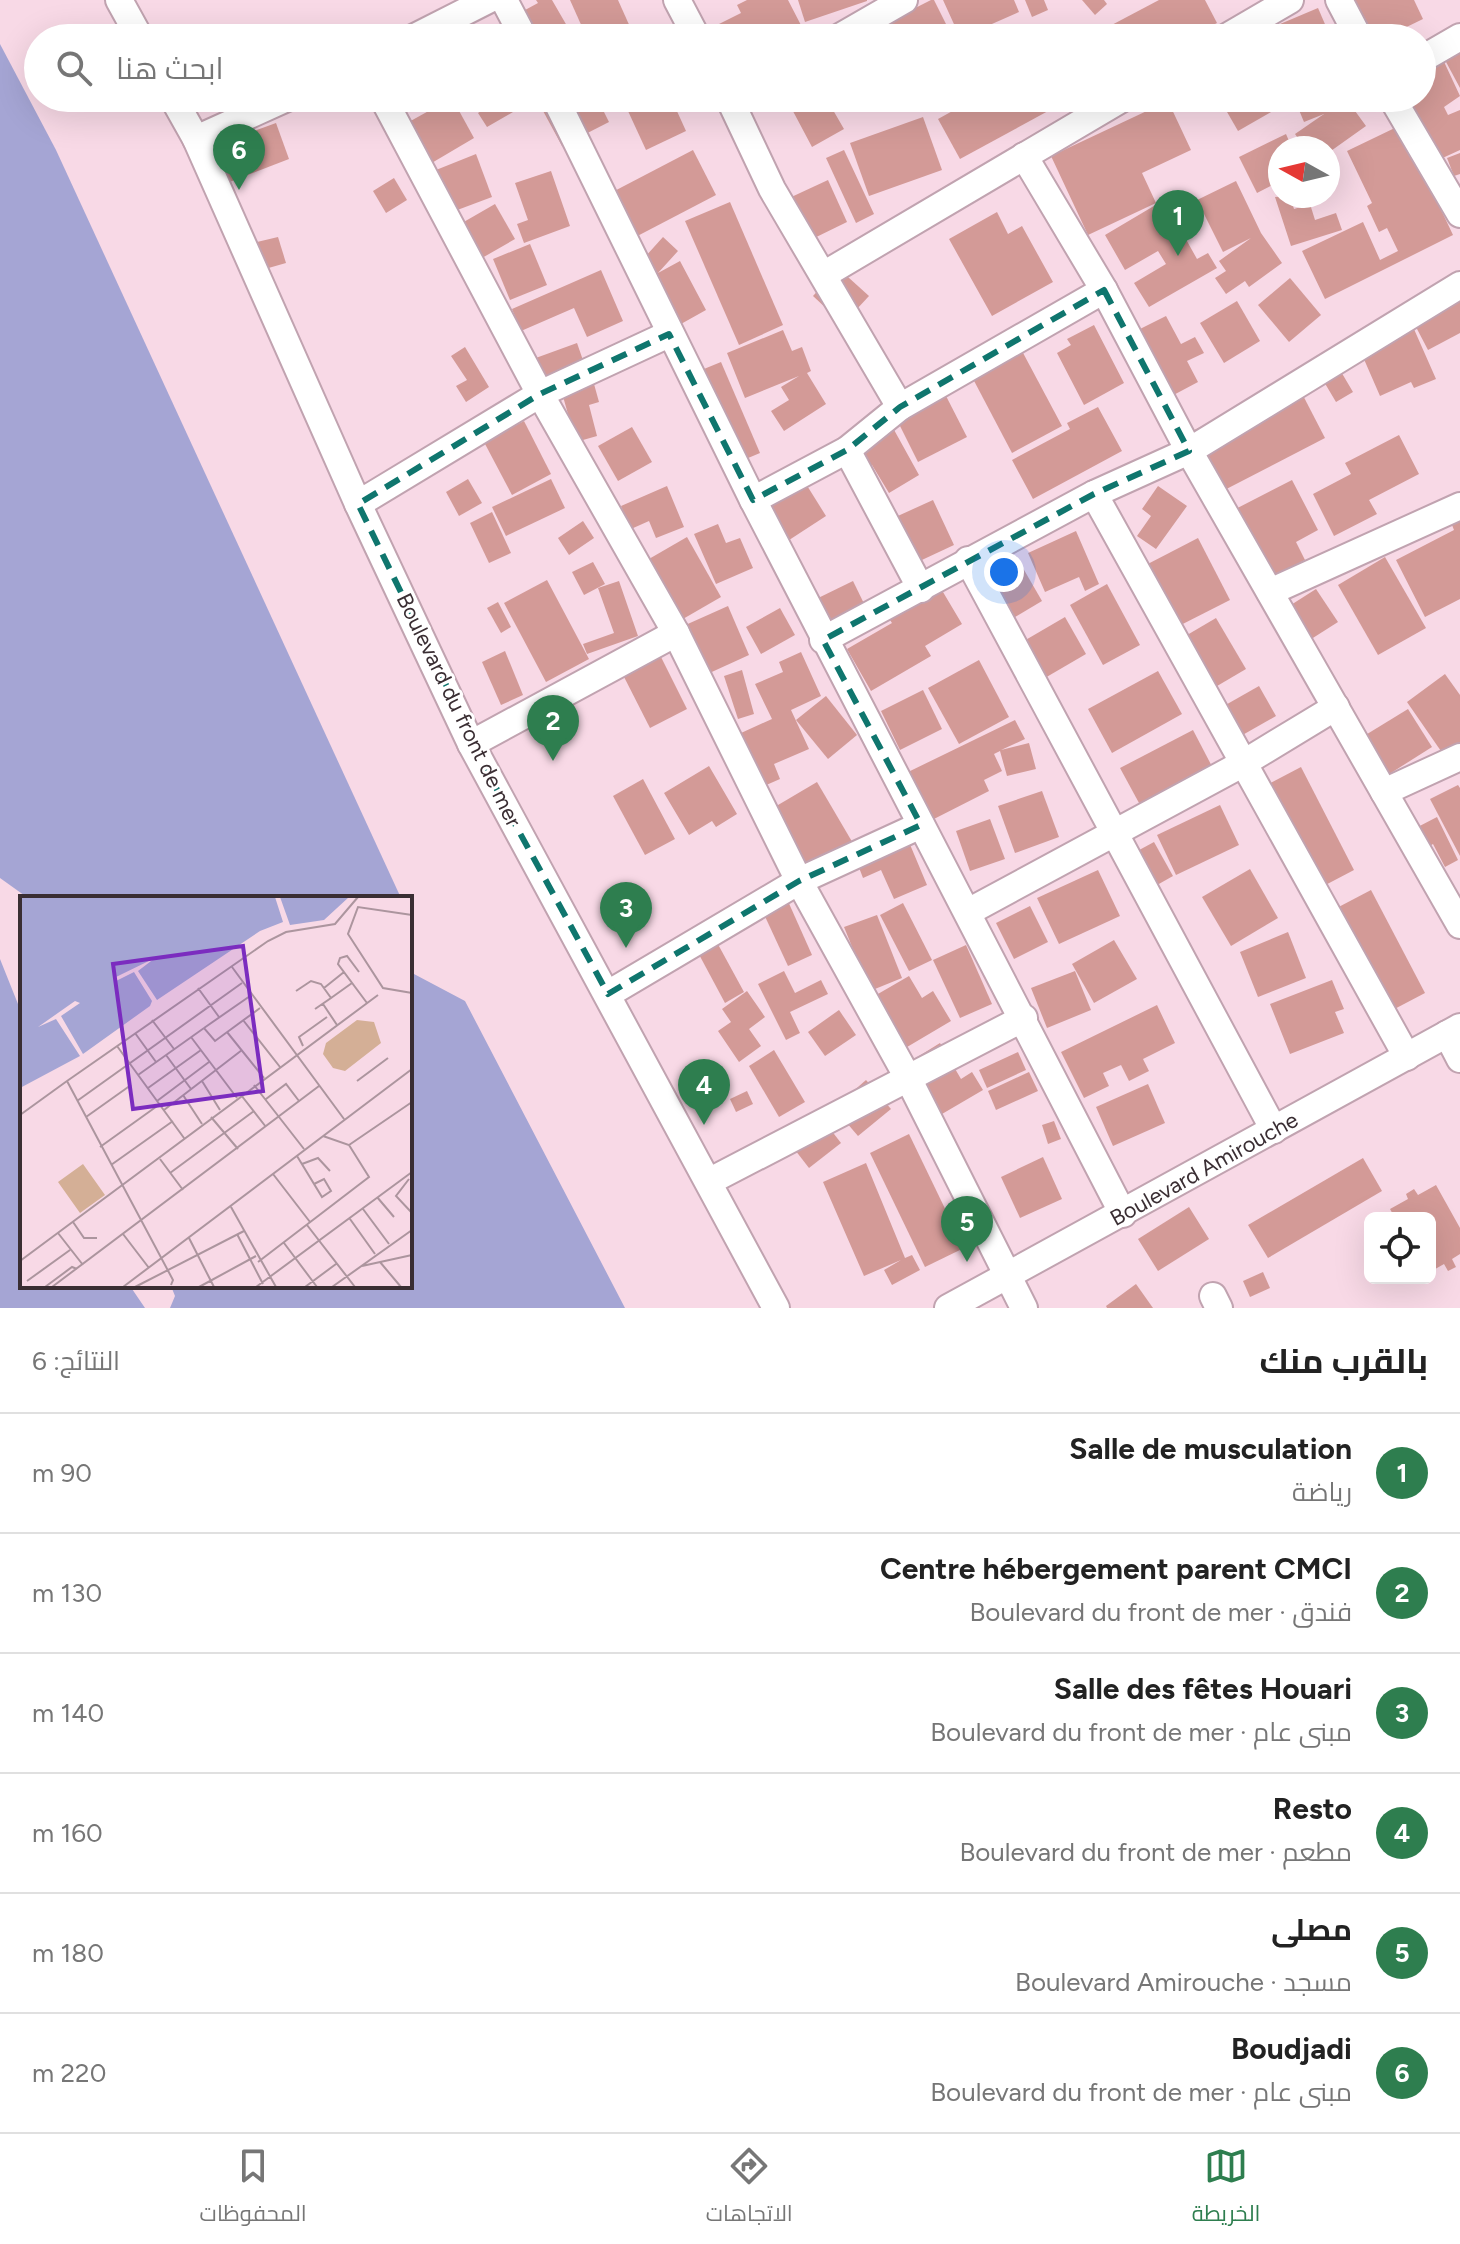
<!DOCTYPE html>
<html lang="ar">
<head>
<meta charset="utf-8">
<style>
  :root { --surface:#fff; --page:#f2f2f2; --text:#222; --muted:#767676; --line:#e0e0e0; --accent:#2e7e4f }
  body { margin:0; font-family:Figtree,Cairo,sans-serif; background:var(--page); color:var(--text); direction:rtl }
  .controls { position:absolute; right:24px; bottom:24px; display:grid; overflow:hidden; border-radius:12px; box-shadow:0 8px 32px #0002 }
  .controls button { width:72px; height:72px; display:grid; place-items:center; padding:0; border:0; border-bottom:2px solid var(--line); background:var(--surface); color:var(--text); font:40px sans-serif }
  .compass { position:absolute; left:1268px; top:136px; width:72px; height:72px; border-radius:50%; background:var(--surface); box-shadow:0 8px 32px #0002; rotate:278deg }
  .you { position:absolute; left:1004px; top:572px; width:28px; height:28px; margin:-20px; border:6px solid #fff; border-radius:50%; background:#1a73e8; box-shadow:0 0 0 12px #1a73e833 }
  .badge { display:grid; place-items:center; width:52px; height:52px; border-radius:50%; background:var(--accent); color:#fff; font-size:26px; font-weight:700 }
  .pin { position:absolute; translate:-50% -66px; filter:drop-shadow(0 2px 4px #0008) }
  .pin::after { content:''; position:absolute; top:42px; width:28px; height:24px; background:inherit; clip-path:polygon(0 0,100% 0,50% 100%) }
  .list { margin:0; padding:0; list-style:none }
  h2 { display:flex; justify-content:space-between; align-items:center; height:104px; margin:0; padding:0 32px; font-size:34px }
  h2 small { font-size:26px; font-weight:400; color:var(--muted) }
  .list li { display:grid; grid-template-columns:52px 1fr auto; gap:24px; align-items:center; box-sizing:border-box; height:120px; padding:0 32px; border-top:2px solid var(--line) }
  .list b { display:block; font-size:30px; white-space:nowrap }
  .list p { margin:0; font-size:26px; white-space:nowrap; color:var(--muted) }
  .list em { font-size:26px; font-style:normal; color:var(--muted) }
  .icon { flex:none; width:44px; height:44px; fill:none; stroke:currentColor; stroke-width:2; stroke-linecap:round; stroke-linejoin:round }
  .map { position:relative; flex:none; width:1460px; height:1308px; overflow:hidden; direction:ltr }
  .search { position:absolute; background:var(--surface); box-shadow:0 8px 32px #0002; left:24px; right:24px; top:24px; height:88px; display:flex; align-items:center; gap:20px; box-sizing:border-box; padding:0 28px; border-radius:44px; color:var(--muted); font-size:30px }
  .sheet { height:824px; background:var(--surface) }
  nav { display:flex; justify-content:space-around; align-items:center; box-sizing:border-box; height:112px; border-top:2px solid var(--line); background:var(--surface); font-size:22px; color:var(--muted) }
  nav a { display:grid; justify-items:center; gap:4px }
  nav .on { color:var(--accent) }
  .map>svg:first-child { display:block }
</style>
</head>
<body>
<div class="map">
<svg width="1460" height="1308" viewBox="0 0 1460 1308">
  <rect width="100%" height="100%" fill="#f8d9e6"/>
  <g fill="#a5a5d4">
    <polygon points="0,44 56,150 401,898 28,898 0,878"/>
    <polygon points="0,959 22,1014 22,1286 130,1286 145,1308 0,1308"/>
    <polygon points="414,974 465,1001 625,1308 170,1308 175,1296 171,1286 410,1286 410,976"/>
  </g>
  <g fill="#d39a97">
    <polygon points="536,0 552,0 574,38 512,38 503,22 538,3"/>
    <polygon points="570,0 618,0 635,38 587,38"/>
    <polygon points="747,0 788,0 804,31 790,38 691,38 741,13 737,5"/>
    <polygon points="798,0 867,0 867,1 805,22"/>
    <polygon points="934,0 953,38 856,38 931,0"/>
    <polygon points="943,0 1014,0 1019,12 976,31 974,26 958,33"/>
    <polygon points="1025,0 1044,0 1048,10 1032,17"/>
    <polygon points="1082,0 1104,0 1107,4 1095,15"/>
    <polygon points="1159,0 1205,0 1217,23 1188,38 1112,38 1106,28"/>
    <polygon points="1347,0 1414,0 1423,19 1384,38 1365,38"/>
    <polygon points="1318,8 1331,38 1269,38 1266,30"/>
    <polygon points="459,18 470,38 424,38"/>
    <polygon points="1460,35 1460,88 1438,47"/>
    <polygon points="1439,51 1460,96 1444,107 1448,115 1460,110 1460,150 1436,161 1406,98 1422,98 1422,59"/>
    <polygon points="452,98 474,138 430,164 407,123"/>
    <polygon points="486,98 504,98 513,112 487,127 478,113 490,105"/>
    <polygon points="564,98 597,98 609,122 562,146 542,109"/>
    <polygon points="622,98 671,98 686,131 646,150"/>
    <polygon points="786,98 854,98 833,110 844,129 812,147"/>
    <polygon points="976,98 1072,98 960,159 938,119"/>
    <polygon points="1219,98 1274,98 1280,107 1238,131"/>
    <polygon points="1294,98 1355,98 1350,104 1366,126 1328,153 1328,148 1305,148 1295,134 1324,114 1304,122"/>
    <polygon points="1168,101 1191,150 1142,173 1156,203 1088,235 1051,156"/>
    <polygon points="923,117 942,170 869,196 850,143"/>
    <polygon points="276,123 289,159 227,183 213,146"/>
    <polygon points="1401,125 1453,235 1325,299 1302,251 1363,222 1380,260 1398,251 1387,228 1379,232 1367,206 1372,203 1347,151"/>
    <polygon points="1286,134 1292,148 1280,148 1280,181 1257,193 1239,157"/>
    <polygon points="693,150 716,195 624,243 601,198"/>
    <polygon points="844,150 874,214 856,223 826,158"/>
    <polygon points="1460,153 1460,174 1454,176 1447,158"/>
    <polygon points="476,154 492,197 452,212 436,170"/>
    <polygon points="551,171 570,226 524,243 517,224 528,220 515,183"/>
    <polygon points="394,178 407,200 386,213 373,191"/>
    <polygon points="828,180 847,222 802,244 772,206"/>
    <polygon points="1236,181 1261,233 1282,263 1249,287 1245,281 1226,294 1215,278 1226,271 1219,261 1251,238 1223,252 1197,200"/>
    <polygon points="1290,196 1294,209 1310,204 1315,220 1336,213 1342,230 1291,246 1275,197"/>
    <polygon points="1164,200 1197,259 1208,253 1217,268 1149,307 1134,283 1166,264 1158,251 1125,270 1105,235"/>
    <polygon points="730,202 783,325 739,345 685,221"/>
    <polygon points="495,204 515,239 482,258 462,223"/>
    <polygon points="997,212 1008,234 1022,226 1053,282 992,316 949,239"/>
    <polygon points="278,237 286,263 265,269 257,242"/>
    <polygon points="663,237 678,251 658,273 680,261 706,310 672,329 636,267"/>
    <polygon points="530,244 547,285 510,300 493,259"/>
    <polygon points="838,268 869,296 843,324 813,296"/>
    <polygon points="601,270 623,321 587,337 574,308 521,331 512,309"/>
    <polygon points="1460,273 1460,333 1428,350 1404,304"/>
    <polygon points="1290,278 1321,315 1289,342 1258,305"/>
    <polygon points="1237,301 1260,341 1224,363 1200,323"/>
    <polygon points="1406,311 1436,379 1414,388 1411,382 1380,396 1353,334"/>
    <polygon points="1166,316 1181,344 1195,337 1204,353 1187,361 1198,382 1166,399 1132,333"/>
    <polygon points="1094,325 1124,383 1084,405 1057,353 1071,345 1067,339"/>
    <polygon points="783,330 792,351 802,347 811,371 807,373 826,404 784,431 771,411 789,400 781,387 799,376 745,398 727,353"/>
    <polygon points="1340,342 1352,363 1340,370 1353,392 1336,402 1311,360"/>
    <polygon points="577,343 585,366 541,382 533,359"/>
    <polygon points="465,347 489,387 466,402 456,386 467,380 451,356"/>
    <polygon points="1022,351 1062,426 1012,453 972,377"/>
    <polygon points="721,362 760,453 741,461 682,378"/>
    <polygon points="1295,380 1325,438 1209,498 1178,438"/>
    <polygon points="594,384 599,402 589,405 597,436 576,442 562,393"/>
    <polygon points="945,394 967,437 918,462 896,418"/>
    <polygon points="1098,407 1122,451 1033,499 1012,460 1070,429 1067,423"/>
    <polygon points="524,421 551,474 512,495 484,442"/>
    <polygon points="632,427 652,462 618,481 598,446"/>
    <polygon points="893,428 919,475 889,493 872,465 855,475 844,457"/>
    <polygon points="1399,435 1419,474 1369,500 1377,514 1334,536 1313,494 1351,474 1345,463"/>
    <polygon points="796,468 826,516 783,544 758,505"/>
    <polygon points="468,479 482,503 459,516 446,492"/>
    <polygon points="551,479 565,508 506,536 492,507"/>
    <polygon points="1292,480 1318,530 1296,542 1305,560 1255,586 1220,517"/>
    <polygon points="667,486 684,527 656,538 649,521 631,529 621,506"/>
    <polygon points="1158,486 1187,506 1156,549 1137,536 1151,516 1142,509"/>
    <polygon points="933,500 954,545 909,566 889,520"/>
    <polygon points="492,512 511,553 489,563 470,523"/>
    <polygon points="1460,520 1460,599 1425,617 1396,560 1454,530 1452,525"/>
    <polygon points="583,521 594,538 569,555 558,538"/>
    <polygon points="718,524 726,543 740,538 753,568 716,584 694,534"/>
    <polygon points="1076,531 1099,584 1085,591 1079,577 1045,592 1028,553"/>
    <polygon points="687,537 721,597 676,623 642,563"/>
    <polygon points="1198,538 1230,600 1165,633 1142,567"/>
    <polygon points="1016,556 1042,601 1005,623 979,578"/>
    <polygon points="1385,557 1426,628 1378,655 1338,585"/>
    <polygon points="593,562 605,584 584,595 572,572"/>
    <polygon points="547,580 589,659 546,682 504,603"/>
    <polygon points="619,581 638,636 587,654 583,644 614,633 598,588"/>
    <polygon points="853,581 873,622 832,642 812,601"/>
    <polygon points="1107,584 1140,645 1103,665 1070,605"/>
    <polygon points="940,587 962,624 925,646 931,656 871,691 847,649 892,623 888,617"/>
    <polygon points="1316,589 1338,622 1305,643 1283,610"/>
    <polygon points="498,602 511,627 501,633 487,608"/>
    <polygon points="728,606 749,655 703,676 681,627"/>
    <polygon points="780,608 795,635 761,654 746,627"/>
    <polygon points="1065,617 1086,654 1038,682 1017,645"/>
    <polygon points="1216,618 1246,669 1212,689 1182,638"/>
    <polygon points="505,651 523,695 501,705 482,662"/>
    <polygon points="801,652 821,696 791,710 809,749 774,764 780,779 764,786 741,733 772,719 755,684 783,672 779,662"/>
    <polygon points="659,653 687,709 650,728 621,671"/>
    <polygon points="979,660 1009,717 959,744 928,688"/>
    <polygon points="742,670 754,714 738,719 724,676"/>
    <polygon points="1158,671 1182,714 1112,753 1088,709"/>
    <polygon points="1445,674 1460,695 1460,742 1443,754 1407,702"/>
    <polygon points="1259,686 1276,716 1239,737 1222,707"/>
    <polygon points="923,690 942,729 900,750 881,711"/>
    <polygon points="826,696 857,735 828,759 796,720"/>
    <polygon points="1408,709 1432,747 1383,778 1359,739"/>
    <polygon points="1015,720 1025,739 1001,750 1029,743 1036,769 1007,776 1000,751 994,754 1002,771 984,780 989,791 930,821 906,773"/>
    <polygon points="1193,730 1217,776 1145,814 1120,768"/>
    <polygon points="709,766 737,814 716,827 712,821 689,835 664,793"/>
    <polygon points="1301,767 1354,870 1314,891 1261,788"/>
    <polygon points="643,779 675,839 645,855 613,796"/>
    <polygon points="817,782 854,845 810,872 773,808"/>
    <polygon points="1458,785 1460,788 1460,856 1430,799"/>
    <polygon points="1042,791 1059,837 1015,853 998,806"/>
    <polygon points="1220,805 1239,845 1176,875 1157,835"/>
    <polygon points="1437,817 1458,860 1445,867 1433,844 1421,851 1410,831"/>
    <polygon points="990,819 1005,859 970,871 956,831"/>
    <polygon points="906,835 927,885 894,899 881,870 863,878 855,857"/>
    <polygon points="1154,842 1173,876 1150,889 1130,855"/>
    <polygon points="1250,869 1278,918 1231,946 1202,897"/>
    <polygon points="1098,870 1120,916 1059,944 1037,898"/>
    <polygon points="1371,890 1425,993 1385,1014 1331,911"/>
    <polygon points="787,899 812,955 788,966 762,910"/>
    <polygon points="903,903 932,960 909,971 880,915"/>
    <polygon points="1030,906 1048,942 1014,959 996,923"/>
    <polygon points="877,915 902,978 870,991 844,927"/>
    <polygon points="1288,932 1306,978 1258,997 1240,952"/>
    <polygon points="714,937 744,992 725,1003 695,947"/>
    <polygon points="1114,940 1137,979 1094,1003 1072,964"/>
    <polygon points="966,945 992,1004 960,1018 933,960"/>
    <polygon points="784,971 795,993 821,980 828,994 790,1012 800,1033 786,1040 758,984"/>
    <polygon points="1075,971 1091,1010 1047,1028 1031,988"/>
    <polygon points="909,976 922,998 933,991 951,1021 902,1050 871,998"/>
    <polygon points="1332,980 1344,1009 1335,1012 1344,1033 1290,1054 1270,1004"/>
    <polygon points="747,991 765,1017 749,1029 761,1046 739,1062 718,1031 731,1022 722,1009"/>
    <polygon points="1157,1005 1175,1043 1143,1059 1149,1071 1129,1081 1121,1065 1103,1073 1109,1086 1084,1098 1061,1052"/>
    <polygon points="839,1010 856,1035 825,1056 808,1032"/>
    <polygon points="940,1043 961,1079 972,1072 983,1090 942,1114 911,1061"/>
    <polygon points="774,1050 805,1102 779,1117 749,1066"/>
    <polygon points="1018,1052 1026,1070 987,1088 979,1070"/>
    <polygon points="1029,1072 1038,1091 996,1110 988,1091"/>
    <polygon points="866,1080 891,1109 858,1136 834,1108"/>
    <polygon points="1148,1084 1165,1123 1113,1146 1096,1107"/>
    <polygon points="747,1091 753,1104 736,1112 730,1099"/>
    <polygon points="817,1112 841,1143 809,1168 785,1137"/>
    <polygon points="1054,1121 1061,1139 1048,1144 1042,1125"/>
    <polygon points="909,1134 964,1248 925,1267 870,1153"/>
    <polygon points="1043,1157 1062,1199 1020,1218 1001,1177"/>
    <polygon points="1363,1158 1382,1191 1268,1258 1248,1225"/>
    <polygon points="866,1163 905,1258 912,1255 920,1270 892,1285 884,1270 901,1260 864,1276 823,1182"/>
    <polygon points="1436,1185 1460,1228 1460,1254 1452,1259 1456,1267 1448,1271 1444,1264 1430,1272 1430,1218 1395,1218 1390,1209 1408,1199 1406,1194 1414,1189 1418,1195"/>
    <polygon points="1189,1207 1209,1239 1158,1271 1138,1239"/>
    <polygon points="1263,1272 1270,1288 1250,1297 1243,1281"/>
    <polygon points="1136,1284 1153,1308 1107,1308 1106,1306"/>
  </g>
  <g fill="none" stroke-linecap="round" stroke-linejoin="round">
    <g stroke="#c1a3b0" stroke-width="30">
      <g id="street">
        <polyline points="119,0 140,38"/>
        <polyline points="504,0 524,38"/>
        <polyline points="677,0 697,38"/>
        <polyline points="1339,0 1359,38"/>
        <polyline points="413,38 488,0"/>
        <polyline points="838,38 904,0"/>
        <polyline points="1225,38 1290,0"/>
        <polyline points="1422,59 1460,37"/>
        <polyline points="173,98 196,139 358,504 471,744 776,1308"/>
        <polyline points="383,98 540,394 676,633 799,881 908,1078 1024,1308"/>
        <polyline points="555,98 753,500"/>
        <polyline points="729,98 772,189 900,407 847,450 753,500 1123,1214"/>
        <polyline points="1392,98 1460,214"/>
        <polyline points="196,139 287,98"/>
        <polyline points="1024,156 1104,290 1189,451 1460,925"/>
        <polyline points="825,274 1123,98"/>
        <polyline points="900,407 1104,290"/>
        <polyline points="847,450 921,589"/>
        <polyline points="1094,494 1407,1057"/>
        <polyline points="358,504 540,394 669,334"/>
        <polyline points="968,560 1274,1130"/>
        <polyline points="1270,592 1460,506"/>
        <polyline points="823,640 1094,494 1189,451 1460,285"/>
        <polyline points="471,744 676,633"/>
        <polyline points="1384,792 1460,757"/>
        <polyline points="968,912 1242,764 1336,707"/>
        <polyline points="608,994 799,881 921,825"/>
        <polyline points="1447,1034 1460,1059"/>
        <polyline points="710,1181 1024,1018"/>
        <polyline points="1213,1296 1219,1308"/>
        <polyline points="948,1308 1460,1027"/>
      </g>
    </g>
    <use href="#street" stroke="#fff" stroke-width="26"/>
  </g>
  <path fill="none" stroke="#0f766e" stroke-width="6" stroke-dasharray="16 10" stroke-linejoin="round" d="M1104,290L1189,451L1094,494L823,640L921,825L799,881L608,994L504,804L358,504L540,394L669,334L753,500L847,450L900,407Z"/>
  <g text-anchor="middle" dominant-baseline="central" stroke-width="6" stroke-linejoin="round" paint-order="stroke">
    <g font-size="22" fill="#3a2e33" stroke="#fff">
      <text transform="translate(459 710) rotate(64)">Boulevard du front de mer</text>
      <text transform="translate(1204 1169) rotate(-29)">Boulevard Amirouche</text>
    </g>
  </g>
  <g transform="translate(20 896)">
    <rect width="392" height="392" fill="#f8d9e6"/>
    <path d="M337,124L354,126L361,147L325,175L313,172L303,158L306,147ZM63,268L85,299L60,317L38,286Z" fill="#d4af96"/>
    <path d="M0,1H255L263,26L240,35L137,104L118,75L135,62L96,81V85L114,76L132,105L130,110L63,158L41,120L60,107L55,105L18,131L36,123L60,160L0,192ZM260,1H329L304,24L270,29Z" fill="#a5a5d4"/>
    <path fill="none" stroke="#ac959e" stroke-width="2" d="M392,19L338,11L328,38L363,92L392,97M212,71L324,223M339,76L327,60L320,62L318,68L347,107M178,92L199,121M304,92L324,76M276,95L291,85L301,88L311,102L295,113M311,102L332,87M303,108L317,129M132,124L154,153M223,124L260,171M184,132L230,100M207,136L244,182M115,137L136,166M171,141L217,202M97,150L164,242M283,150L279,141L307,121M146,159L171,193M118,179L184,132L195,145L240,112M47,185L248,45L266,36L315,28L338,1M47,185L153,384L151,389M182,185L200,214M337,185L368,162M234,189L284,253M128,192L181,154M163,199L182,228M221,199L246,231M246,203L266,188L279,205M57,205L222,87M137,205L189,166M144,214L222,154M0,219L47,185M66,221L111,189M191,221L218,253M329,249L392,206M80,251L140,208M277,260L302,301L311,295L304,283L294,288M140,263L163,294M282,268L298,262L310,275M91,269L153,225M150,277L234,215M253,278L290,326M389,283L376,300L392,317M357,301L374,321M211,311L256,391M343,313L369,348M330,323L355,358M53,326L64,342H77M287,329L335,391M38,337L63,369M103,338L129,372M217,338L243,388M169,342L194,391M264,347L297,391M0,365L358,99M238,366L349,281L329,249L303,240M360,366L381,391M342,370L392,359M7,385L50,354M25,391L52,371L57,373M32,391L299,190M103,391L392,173M115,391L224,335M179,391L236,360M236,391L392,276M285,391L316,368M312,391L392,334"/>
    <path fill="#7b2cbf" fill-opacity="0.15" stroke="#7b2cbf" stroke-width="4" d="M223,50L243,195L113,213L93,68Z"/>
    <rect width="392" height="392" fill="none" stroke="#3a2e33" stroke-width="4"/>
  </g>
</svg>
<div class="controls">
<button><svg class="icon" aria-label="locate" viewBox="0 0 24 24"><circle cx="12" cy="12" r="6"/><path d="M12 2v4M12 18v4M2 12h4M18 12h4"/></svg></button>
</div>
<svg class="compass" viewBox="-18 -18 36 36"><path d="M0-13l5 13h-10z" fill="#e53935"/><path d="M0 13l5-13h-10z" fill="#767676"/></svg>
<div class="you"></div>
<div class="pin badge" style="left:1178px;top:256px">1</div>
<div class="pin badge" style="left:553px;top:761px">2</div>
<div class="pin badge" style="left:626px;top:948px">3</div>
<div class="pin badge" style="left:704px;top:1125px">4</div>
<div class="pin badge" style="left:967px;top:1262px">5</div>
<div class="pin badge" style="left:239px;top:190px">6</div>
<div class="search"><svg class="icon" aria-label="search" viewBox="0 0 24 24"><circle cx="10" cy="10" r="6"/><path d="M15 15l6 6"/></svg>ابحث هنا</div>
</div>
<section class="sheet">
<h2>بالقرب منك<small>النتائج: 6</small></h2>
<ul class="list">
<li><span class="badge">1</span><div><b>Salle de musculation</b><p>رياضة</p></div><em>90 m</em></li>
<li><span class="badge">2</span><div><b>Centre hébergement parent CMCI</b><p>فندق · Boulevard du front de mer</p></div><em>130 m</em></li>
<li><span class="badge">3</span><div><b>Salle des fêtes Houari</b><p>مبنى عام · Boulevard du front de mer</p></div><em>140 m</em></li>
<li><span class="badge">4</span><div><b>Resto</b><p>مطعم · Boulevard du front de mer</p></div><em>160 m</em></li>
<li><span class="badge">5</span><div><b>مصلى</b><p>مسجد · Boulevard Amirouche</p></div><em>180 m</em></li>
<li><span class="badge">6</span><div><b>Boudjadi</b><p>مبنى عام · Boulevard du front de mer</p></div><em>220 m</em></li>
</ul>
</section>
<nav>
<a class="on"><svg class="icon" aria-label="map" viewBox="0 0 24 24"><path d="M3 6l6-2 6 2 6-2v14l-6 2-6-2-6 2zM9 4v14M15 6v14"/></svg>الخريطة</a>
<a><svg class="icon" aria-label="directions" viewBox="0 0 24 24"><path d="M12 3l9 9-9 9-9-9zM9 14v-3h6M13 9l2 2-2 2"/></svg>الاتجاهات</a>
<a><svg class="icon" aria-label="saved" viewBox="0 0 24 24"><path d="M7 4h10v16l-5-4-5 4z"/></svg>المحفوظات</a>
</nav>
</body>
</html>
